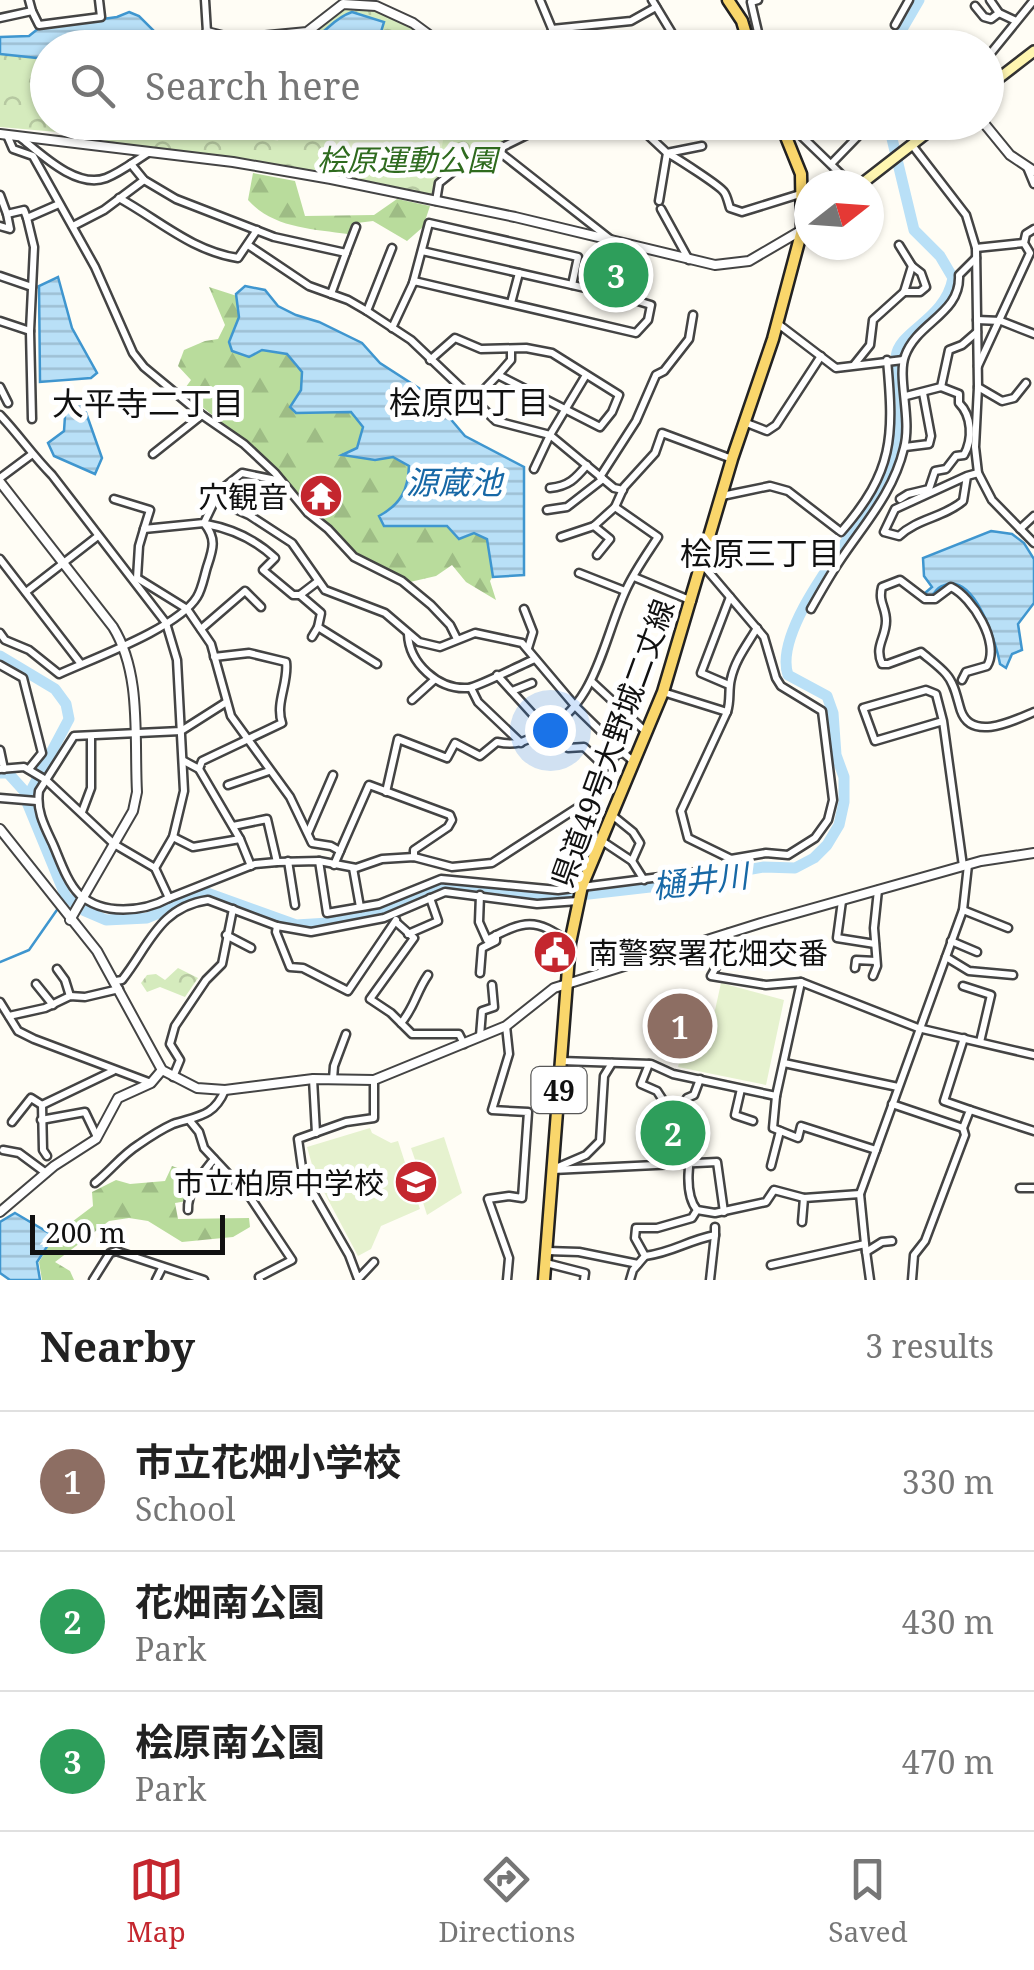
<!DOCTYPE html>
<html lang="en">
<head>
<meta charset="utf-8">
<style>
  :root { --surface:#fff; --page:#f6f6f6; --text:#222; --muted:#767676; --line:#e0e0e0; --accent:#c4262e }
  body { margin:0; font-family:"Noto Serif","Noto Sans JP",serif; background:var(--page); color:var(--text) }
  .compass { position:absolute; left:794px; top:170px; width:90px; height:90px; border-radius:50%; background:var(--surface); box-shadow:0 2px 8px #0004; rotate:73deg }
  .scale { position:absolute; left:30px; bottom:25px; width:195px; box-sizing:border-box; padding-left:10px; border:5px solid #111; border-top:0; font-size:28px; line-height:35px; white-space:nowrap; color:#111; -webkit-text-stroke:8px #fff; paint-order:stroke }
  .you { position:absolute; left:550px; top:730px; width:35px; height:35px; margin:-25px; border:8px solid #fff; border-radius:50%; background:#1a73e8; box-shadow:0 0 0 15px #1a73e833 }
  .badge { display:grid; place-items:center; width:65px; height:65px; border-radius:50%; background:var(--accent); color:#fff; font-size:32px; font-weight:700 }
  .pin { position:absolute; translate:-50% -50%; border:5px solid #fff; box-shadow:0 2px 10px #0006 }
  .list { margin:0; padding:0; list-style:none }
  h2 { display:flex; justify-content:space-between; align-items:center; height:130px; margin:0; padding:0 40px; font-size:42px }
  h2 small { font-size:32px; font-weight:400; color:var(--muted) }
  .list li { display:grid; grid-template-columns:65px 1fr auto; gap:30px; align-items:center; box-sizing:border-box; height:140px; padding:0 40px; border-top:2px solid var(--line) }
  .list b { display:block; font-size:38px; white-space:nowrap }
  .list p { margin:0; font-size:32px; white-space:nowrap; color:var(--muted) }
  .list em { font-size:32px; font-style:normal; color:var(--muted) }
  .icon { flex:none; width:55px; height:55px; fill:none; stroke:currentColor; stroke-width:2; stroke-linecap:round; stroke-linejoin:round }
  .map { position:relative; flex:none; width:1034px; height:1280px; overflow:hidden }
  .search { position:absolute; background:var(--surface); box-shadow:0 2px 8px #0004; left:30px; right:30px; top:30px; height:110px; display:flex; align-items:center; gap:25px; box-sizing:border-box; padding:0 35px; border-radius:55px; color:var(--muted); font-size:38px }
  .sheet { height:550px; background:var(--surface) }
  nav { display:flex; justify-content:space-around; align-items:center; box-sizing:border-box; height:140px; border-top:2px solid var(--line); background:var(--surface); font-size:28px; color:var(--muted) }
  nav a { display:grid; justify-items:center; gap:5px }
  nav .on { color:var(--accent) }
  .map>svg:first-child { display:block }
</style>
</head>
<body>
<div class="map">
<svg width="1034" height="1280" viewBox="0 0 1034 1280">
  <defs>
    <pattern id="forest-firs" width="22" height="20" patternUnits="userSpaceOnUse" patternTransform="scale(2.5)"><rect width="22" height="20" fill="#b9dc9c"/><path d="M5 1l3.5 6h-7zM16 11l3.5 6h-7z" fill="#9ebc85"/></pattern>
    <pattern id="park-crowns" width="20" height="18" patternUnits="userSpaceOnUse" patternTransform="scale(2.5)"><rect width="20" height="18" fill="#d5ebbd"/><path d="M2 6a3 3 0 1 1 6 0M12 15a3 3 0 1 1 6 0" fill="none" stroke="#b6c8a1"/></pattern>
    <pattern id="water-rules" width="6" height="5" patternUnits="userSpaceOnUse" patternTransform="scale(2.5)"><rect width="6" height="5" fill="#b9e0f7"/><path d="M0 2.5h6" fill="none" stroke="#9ebfd3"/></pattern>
  </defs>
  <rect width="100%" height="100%" fill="#fffdf5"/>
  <g fill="url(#forest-firs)">
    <path d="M253,173L295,181L305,216L374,215L397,199L430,206L423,227L407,241L373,221L357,223L348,234C312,229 273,228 248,200Z"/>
    <polygon points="209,287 240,297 267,347 292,352 415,465 438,522 475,529 493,538 497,569 490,581 496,600 466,582 452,565 436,576 410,582 356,556 245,442 183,391 191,380 178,366 184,350 205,341 218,339 225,325"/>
    <polygon points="172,1166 180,1169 194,1186 187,1201 175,1203 178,1219 249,1218 250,1227 233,1237 182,1242 148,1221 129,1218 109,1221 55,1262 70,1271 74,1280 42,1280 39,1262 56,1234 93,1206 92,1192 116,1180 130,1184 165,1181"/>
  </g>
  <g fill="url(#park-crowns)">
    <polygon points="343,4 376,6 432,37 476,48 175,48 189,36 207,32 228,39 307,32"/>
    <polygon points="0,54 47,59 48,122 86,123 89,130 100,122 553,123 454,171 439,183 436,201 149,152 80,134 0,127"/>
    <path d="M622,248L635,251L625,295L585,285C603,277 615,266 622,248Z"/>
    <polygon points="178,968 198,978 185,997 160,987 147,992 141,983 147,975 156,974 165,980"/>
    <polygon points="680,1110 695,1136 691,1151 658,1153 658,1143 650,1129 668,1121 674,1111"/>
  </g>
  <g fill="#e6f2cf">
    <polygon points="224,123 277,122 281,123 278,141 223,129"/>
    <path d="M329,123V122L446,123C442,145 442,169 415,174C381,168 321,170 329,123Z"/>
    <polygon points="721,983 784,1000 766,1085 678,1067 685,1040 708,1042"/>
    <polygon points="370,1128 372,1133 391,1143 398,1141 420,1209 381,1226 371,1249 358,1256 315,1175 307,1147"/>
    <polygon points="444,1137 462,1193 427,1215 420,1193 424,1186 411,1148"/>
  </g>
  <g fill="url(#water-rules)" stroke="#3f96cf" stroke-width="2.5">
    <polygon points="129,12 139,16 170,47 48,48 47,59 0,54 0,37 29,36 39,28 117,17"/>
    <path d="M352,12L384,22L380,35L350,47H293V43C326,41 326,21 352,12Z"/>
    <polygon points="58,277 72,328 97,373 91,378 40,382 39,286"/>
    <path d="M245,286L265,290L278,306L296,315L319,322L362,343L380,363L431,396L465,436L524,467V575L493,577L487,539L474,533L459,539L447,526H384L379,516C401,504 408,490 409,466L393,457L375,460L342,455L357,448L363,427L351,412L296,413L290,407L301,390L302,372L287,354L262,350L249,357L232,351L229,342L239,317L236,294Z"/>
    <polygon points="60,399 70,413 76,410 74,403 78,401 84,407 102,458 95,474 54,456 48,443 64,431 65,416 61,411"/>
    <path d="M991,531L1012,534L1024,543L1034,559V603L1018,624L1022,650L1012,654L1006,668L1000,664C996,642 974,570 942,586C937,588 934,594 930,597L925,593L932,587L924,576L923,558Z"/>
    <polygon points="15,1213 54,1236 37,1262 40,1280 10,1280 0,1273 0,1222"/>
  </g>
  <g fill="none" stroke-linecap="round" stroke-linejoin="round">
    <polyline stroke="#3f96cf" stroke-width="2.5" points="0,962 29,950 59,907"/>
    <g stroke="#b9e0f7" stroke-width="11">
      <polyline points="891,48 919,0"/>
      <path d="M0,656L55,689L66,704L69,719L26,800L66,897L85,911L106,920L147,918L207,893L296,925L329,923L389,911L443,886L473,887L554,898L650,887L764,867L795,868L814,858L827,845L839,825L844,802V777L836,755L833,713L827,696L788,675C772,628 856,533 879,493C893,467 901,432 901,403C900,388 894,372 896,357C899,330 945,321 953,278L940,256L914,230L888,122"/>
      <polyline points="0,773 8,773 27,794"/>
    </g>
    <g stroke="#444" stroke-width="11">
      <g id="minor">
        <polyline points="29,0 32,11"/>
        <polyline points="205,0 207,32"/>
        <polyline points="540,0 560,48"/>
        <polyline points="652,0 681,48"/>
        <polyline points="990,0 999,13 1016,21"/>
        <polyline points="975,6 984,17 991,19 999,13"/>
        <polyline points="0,18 32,11 39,25 101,17 99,0"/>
        <polyline points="895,25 909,0"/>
        <polyline points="552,29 631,21 656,7"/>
        <polyline points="751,46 758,32 751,2 758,0"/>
        <polyline points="986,59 1034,0"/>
        <polyline points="634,122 667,153 702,146"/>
        <polyline points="787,122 852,185"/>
        <polyline points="7,135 13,149 33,156 95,267 133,353 144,367 202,415 244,444 275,473 308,513 328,529 354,557 402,581 431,605 450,625 457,639"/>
        <path d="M21,138C42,155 77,189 106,178C121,172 135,161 148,153"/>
        <polyline points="912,145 966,215 976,248 978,387 975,447 978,473 992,500 1034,543"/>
        <polyline points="497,150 610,239"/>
        <polyline points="131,164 144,180 176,199 274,237 346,253 331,294"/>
        <polyline points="831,164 863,131"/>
        <polyline points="1027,167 1034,184"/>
        <polyline points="0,195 7,214 24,210 27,218"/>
        <path d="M119,198C159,220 192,251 238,258L257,230"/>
        <polyline points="436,201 439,183 454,171 553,122"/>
        <path d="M659,201L667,153C675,157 719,185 724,192C727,196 728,202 730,208L742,212L800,194"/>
        <polyline points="661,209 689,260"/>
        <polyline points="0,226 10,229 7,214"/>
        <polyline points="73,226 104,210 144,180"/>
        <polyline points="248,245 309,286 348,300 367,311 411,340 496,421 550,435 614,488 623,490"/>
        <polyline points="976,248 1024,243"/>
        <polyline points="422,251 572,285"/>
        <polyline points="346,253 356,227"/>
        <polyline points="0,276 32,287"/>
        <polyline points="413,283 429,223 578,257 572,285 628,298"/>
        <polyline points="904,292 920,292 926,287 921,273 912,266"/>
        <polyline points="511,303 519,273"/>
        <polyline points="367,311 392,248"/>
        <polyline points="977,320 1001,321 1034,334"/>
        <polyline points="0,321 30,331"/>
        <polyline points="777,323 836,368 903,360"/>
        <polyline points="392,328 414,281 636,333 648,320 651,305 628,298 641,248"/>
        <polyline points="430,360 455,338 481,349 526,348 552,353 619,395 612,412 600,427 498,375 473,401"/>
        <polyline points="854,365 870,345 873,320 904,292 912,266 899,245"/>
        <polyline points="978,366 1030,253 1024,243 1026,234 1034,229"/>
        <polyline points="498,375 511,360 511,349"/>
        <polyline points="0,387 8,403"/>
        <polyline points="978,387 1002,401 1014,398 1026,383"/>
        <polyline points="906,396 941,387 949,350 962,345 977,332"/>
        <path d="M0,415C19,435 33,456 52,475L166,623L177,660L184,791L173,837L155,868"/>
        <polyline points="32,419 30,331 34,247 27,218 59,204"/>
        <polyline points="744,422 767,431 776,425 821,356"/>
        <polyline points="905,447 929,444 931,436 923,393"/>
        <polyline points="153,454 202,415"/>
        <polyline points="534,469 550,435 586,375"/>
        <path d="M967,476L895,509L884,532L899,536C918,518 943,518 963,501L967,476L978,473"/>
        <polyline points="600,477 636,421 656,375 664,371 689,339 693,315"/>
        <polyline points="0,478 31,455"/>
        <path d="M550,488C569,486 575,479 587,465"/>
        <path d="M722,496L770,486L788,491L841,532C894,471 894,437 887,360"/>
        <polyline points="114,499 150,510 144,529 204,523 215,500 249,515 292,543 325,590 385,613 419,642 440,647 475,633 522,643 577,708 620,750"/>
        <path d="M900,499L908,494L929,489L935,471L946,469L956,456L964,455C973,439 972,416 959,403V394L941,387"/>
        <polyline points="215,500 218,492 242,473 281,481"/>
        <polyline points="547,510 567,507 603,479"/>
        <path d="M206,524C233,529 255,539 275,558L263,570L293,595H300"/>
        <polyline points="594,526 610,539 597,555"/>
        <polyline points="144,529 139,546 137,578 187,609 211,644 231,716 290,797 312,843 331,846 340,851 334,865"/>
        <polyline points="1020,529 1034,516"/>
        <polyline points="561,537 594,526 615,507 624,487 655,453 662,433 732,459"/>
        <polyline points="0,559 81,664"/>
        <polyline points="579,573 625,591"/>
        <polyline points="634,577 692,601"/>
        <polyline points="317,582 300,595 321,613 318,627 377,664"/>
        <polyline points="26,592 98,536"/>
        <polyline points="524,609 533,632 528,648"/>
        <path d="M811,609C820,593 829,577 839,562C864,524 893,494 904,448C912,419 897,377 905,356C917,322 961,314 959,275L976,258"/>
        <polyline points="201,629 245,591 261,607"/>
        <path d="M0,633L5,640L29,650L59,674C94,658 178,628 197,597C202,589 204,577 207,567C213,549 217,539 204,523"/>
        <path d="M408,634C409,663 438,690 468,688C478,687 522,664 535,659"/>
        <polyline points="312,637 318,627"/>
        <polyline points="0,665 23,678 42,753 29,769"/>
        <polyline points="497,675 547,730"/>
        <path d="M962,680L966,672L987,666C1001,643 972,597 951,587L935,599H925L900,580L882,587C878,602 886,607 886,621C886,638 874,646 882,664H888L921,652C929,659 939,666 946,674C955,684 957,699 961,711C972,742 1015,720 1034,712"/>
        <polyline points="591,681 646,732"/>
        <polyline points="729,685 701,673 730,597"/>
        <polyline points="471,688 478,702 521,743"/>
        <polyline points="512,691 532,683"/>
        <polyline points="663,692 727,712 681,811 688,838 731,859 766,853 788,855 815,838 828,820 833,800 822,711 781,686 776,678 764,637 702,564"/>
        <polyline points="412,700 434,680"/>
        <path d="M727,712C731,700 728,691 731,679C735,660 747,645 757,628"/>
        <polyline points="943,721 875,741 863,708 926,690 936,694 943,721 963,866"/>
        <polyline points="550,729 568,748 584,747 605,767"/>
        <polyline points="604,734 625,709"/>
        <polyline points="0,750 4,769"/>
        <polyline points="184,761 199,769 240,839 251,866"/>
        <polyline points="0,769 24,767 46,780 114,844 155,868 169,898 255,864 277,862 319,861 356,868 382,859 414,857 452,867 492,863 594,797 597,790 594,773 609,765 620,750 634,762"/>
        <path d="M199,769L202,761L282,723C275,703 289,682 286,662L249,653L214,657"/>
        <polyline points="228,785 269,771"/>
        <path d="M386,792L398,739L447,758L455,743L480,756L497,742C516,746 524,742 541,733C597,705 602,642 626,590C634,572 647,554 658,537L615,507"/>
        <polyline points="0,798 37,801"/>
        <polyline points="82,812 91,788 91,736"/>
        <polyline points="612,815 633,832 640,843 632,861"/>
        <polyline points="233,826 267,819 277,862"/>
        <polyline points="308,833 333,775"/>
        <polyline points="173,837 193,847 240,839"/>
        <polyline points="602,841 632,861 644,880"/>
        <polyline points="340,851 369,785 450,815 452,820 448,827 414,850 414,857"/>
        <polyline points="288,861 295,905"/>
        <polyline points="319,861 327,913 379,904 441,879 558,890 715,870"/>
        <polyline points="353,868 360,907"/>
        <path d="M480,895L479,922L487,940C525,920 535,917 570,943"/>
        <path d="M169,898C143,912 103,916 79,894C67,882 60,860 53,844C45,827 36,811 39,791L74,736L181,731L225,703"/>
        <polyline points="842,901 837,938 875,944"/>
        <polyline points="963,910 1008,928"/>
        <polyline points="396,922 414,938 370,999 391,1013 412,1034 459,1034 464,1044"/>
        <polyline points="277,926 276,932 290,967 303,968 348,991 396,920"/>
        <polyline points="728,933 726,950 711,976 766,985 801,982 918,1028 1034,1055"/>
        <polyline points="408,934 438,921 430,898"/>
        <polyline points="226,935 251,948"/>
        <polyline points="951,941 977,952"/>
        <polyline points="946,957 969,971 1013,975"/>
        <polyline points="855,968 856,960 876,961"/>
        <polyline points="57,969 65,980 70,996"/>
        <polyline points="480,973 482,948 496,941 496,935"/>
        <polyline points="873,976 877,966 874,928 878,890"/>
        <path d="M116,981L122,980C149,946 159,907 208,900L277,926L311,932L384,918L445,892L537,904L578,901"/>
        <polyline points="36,984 53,1005"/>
        <polyline points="963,986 991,995 980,1042"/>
        <polyline points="0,1002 18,1031 34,1039 151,1083"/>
        <polyline points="9,1016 45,1008 70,996 85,997 119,989"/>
        <path d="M401,1023C415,1007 416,992 428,975"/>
        <polyline points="506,1026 509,1054 492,1110 528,1112 522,1198 509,1196 488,1199 509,1258 507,1280"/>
        <polyline points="480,1036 482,1011 494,1007 492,985"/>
        <polyline points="561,1061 651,1064 673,1074 776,1096 801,982"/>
        <polyline points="784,1063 898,1087"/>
        <polyline points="649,1064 641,1084 657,1091 670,1111 680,1110"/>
        <polyline points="173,1077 180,1060 170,1044 175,1026 206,980 222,964 233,909"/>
        <polyline points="313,1079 316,1133"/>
        <polyline points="333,1079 334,1066 346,1034"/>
        <polyline points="374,1080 374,1118 346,1122 298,1139 303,1175 349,1255 358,1279 374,1262"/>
        <polyline points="741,1089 735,1115 753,1121"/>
        <polyline points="776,1096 773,1128 798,1138 801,1126 876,1150"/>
        <polyline points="892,1104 963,1128"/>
        <polyline points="970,1110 1034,1131"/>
        <polyline points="41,1120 85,1112 97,1137"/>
        <polyline points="190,1121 199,1132 204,1148 247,1194"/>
        <polyline points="12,1122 31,1098 42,1105"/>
        <polyline points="642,1135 668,1121 673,1112"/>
        <polyline points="3,1150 19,1153 46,1173"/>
        <polyline points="47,1156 43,1150 42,1105 113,1071"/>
        <polyline points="771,1166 780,1131"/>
        <polyline points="558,1167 586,1155 600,1141 604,1076 612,1063"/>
        <polyline points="553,1170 717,1162 724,1212"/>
        <path d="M95,1183C110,1171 122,1155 138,1145C148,1138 162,1129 173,1124C197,1116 214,1117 225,1090"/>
        <polyline points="1020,1188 1034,1188"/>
        <polyline points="860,1194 963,910 968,865"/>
        <path d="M188,1210C187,1191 203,1173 214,1159"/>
        <polyline points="697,1210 715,1213 766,1202 774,1190 804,1198"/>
        <polyline points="802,1222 804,1198 860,1194 865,1244"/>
        <polyline points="547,1251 579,1252 638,1264"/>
        <polyline points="866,1252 882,1242 892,1241"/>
        <path d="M645,1256C674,1252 686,1241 715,1235V1227"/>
        <polyline points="546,1263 585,1273 584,1280"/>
        <polyline points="771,1265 865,1244 870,1280"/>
        <polyline points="93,1280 110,1253 116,1251 204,1280"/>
        <polyline points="156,1280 162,1268"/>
        <polyline points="260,1280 259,1277 292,1260 248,1194 260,1186 303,1175"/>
        <path d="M630,1280L633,1270L645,1256L635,1238L636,1228H657L692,1218L697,1210C683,1193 689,1157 695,1136L680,1110L687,1098L694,1095L700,1079"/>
        <polyline points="710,1280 715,1235"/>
        <polyline points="912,1280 914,1255 925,1241 965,1135 963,1128 970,1110 944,1101 964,1038"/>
      </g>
    </g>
    <g stroke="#444" stroke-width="12">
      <g id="tertiary">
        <polyline points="207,32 235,39 307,32 343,4 376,6 413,23 432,37 476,48"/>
        <polyline points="983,122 1010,155 1034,171"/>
        <polyline points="0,134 233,162 331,179 515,217 715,265 749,261 802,230"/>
        <path d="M0,482L113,627C142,674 134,738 137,792L133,811L70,920"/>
        <polyline points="0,829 97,951 162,1070 197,1088 225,1090 313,1079 374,1080 506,1026 554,988 567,984 761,923 981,861 1034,853"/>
        <polyline points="0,1212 54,1166 96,1139 118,1098 151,1083 162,1070"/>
      </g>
    </g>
    <g stroke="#333" stroke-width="14">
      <g id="secondary">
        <polyline points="986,88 1034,51"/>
        <polyline points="860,185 941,122"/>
      </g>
    </g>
    <g stroke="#222" stroke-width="15">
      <g id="primary">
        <polyline points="728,0 742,21 750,48"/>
        <polyline points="544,1280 570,943 582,886 663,692 732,459 773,339 802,230 801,174 780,122"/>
      </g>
    </g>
    <use href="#minor" stroke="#fff" stroke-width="6"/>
    <use href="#tertiary" stroke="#fff" stroke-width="8"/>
    <use href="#secondary" stroke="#fff6b0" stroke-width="9"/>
    <use href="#primary" stroke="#f9d66b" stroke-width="10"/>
  </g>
  <defs>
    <g id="temple-disc" transform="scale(2.25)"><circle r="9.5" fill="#c4262e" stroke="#fff"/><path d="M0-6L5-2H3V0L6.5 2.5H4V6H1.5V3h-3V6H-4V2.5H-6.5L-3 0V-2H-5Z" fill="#fff"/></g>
    <g id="civic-disc" transform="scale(2.25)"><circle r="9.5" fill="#c4262e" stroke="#fff"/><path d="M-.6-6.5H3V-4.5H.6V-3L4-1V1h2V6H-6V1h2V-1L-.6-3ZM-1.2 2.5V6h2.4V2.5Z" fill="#fff"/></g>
    <g id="school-disc" transform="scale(2.25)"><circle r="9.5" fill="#c4262e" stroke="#fff"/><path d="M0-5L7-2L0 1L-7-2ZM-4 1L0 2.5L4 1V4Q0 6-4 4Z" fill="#fff"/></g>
  </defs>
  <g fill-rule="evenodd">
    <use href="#temple-disc" x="321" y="496"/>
    <use href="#civic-disc" x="555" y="952"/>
    <use href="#school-disc" x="416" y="1182"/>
  </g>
  <g text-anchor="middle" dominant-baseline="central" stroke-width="10" stroke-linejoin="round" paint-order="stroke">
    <rect fill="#fff" stroke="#585858" stroke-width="2.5" x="531.5" y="1067" width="55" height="46" rx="8"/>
    <g font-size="28" font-weight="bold" fill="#111">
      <text x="559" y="1090">49</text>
    </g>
    <g font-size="30" font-style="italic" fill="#2f6b1f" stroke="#fff">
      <text x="407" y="159">桧原運動公園</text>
    </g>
    <g font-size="30" fill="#111" stroke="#fff" text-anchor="end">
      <text x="288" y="496">穴観音</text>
      <text x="588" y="952" text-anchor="start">南警察署花畑交番</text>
      <text x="384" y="1182">市立柏原中学校</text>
    </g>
    <g font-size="30" fill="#111" stroke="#fff">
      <text transform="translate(612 743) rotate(-70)">県道49号大野城二丈線</text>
    </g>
    <g font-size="32" fill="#111" stroke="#fff">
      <text x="469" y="401">桧原四丁目</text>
      <text x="148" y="402">大平寺二丁目</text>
      <text x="760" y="552">桧原三丁目</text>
    </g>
    <g font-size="32" font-style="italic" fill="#1768a6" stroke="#fff">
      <text x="454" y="481">源蔵池</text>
      <text transform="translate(700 880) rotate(-7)">樋井川</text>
    </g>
  </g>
</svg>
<svg class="compass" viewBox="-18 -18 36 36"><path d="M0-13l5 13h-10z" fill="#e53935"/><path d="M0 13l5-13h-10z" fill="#767676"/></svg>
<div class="scale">200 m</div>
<div class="you"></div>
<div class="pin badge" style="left:680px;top:1026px;background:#8d6e63">1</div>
<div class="pin badge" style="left:673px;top:1133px;background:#2e9e5b">2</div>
<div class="pin badge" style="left:616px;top:275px;background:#2e9e5b">3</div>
<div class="search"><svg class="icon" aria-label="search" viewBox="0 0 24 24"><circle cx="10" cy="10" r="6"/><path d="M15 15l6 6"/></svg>Search here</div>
</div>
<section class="sheet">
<h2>Nearby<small>3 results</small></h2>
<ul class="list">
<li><span class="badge" style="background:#8d6e63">1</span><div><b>市立花畑小学校</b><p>School</p></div><em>330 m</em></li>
<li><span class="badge" style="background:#2e9e5b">2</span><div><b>花畑南公園</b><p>Park</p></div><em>430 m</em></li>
<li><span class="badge" style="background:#2e9e5b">3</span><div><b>桧原南公園</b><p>Park</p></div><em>470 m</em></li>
</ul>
</section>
<nav>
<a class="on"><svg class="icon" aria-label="map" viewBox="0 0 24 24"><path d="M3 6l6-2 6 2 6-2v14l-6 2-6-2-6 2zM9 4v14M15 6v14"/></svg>Map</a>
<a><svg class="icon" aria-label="directions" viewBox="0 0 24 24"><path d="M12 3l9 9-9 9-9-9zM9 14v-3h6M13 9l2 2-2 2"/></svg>Directions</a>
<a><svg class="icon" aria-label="saved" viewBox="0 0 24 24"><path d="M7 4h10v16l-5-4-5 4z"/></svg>Saved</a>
</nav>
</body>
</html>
